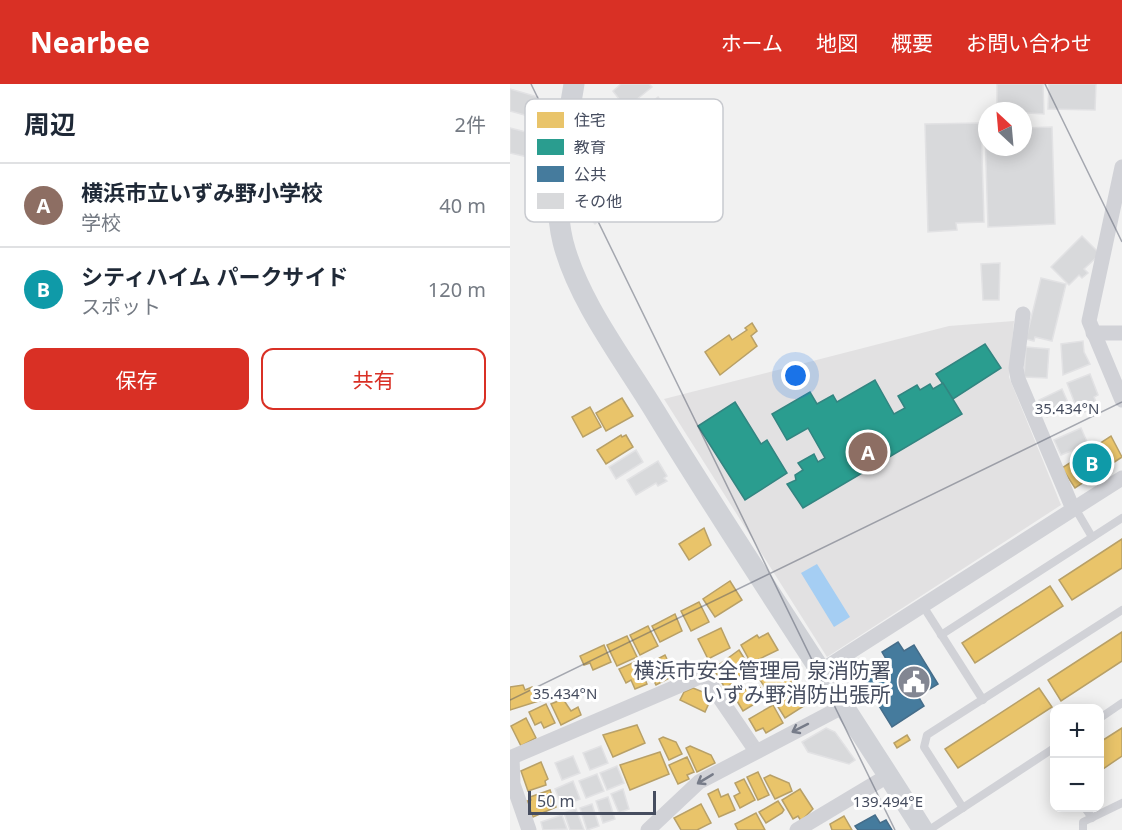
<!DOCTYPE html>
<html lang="ja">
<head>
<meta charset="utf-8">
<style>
  :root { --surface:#fff; --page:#f6f6f7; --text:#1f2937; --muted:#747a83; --line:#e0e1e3; --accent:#d93025 }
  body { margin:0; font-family:"Noto Sans","Noto Sans JP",sans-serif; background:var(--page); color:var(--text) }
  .controls { position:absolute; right:18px; bottom:18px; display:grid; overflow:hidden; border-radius:12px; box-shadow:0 3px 15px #0003 }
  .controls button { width:54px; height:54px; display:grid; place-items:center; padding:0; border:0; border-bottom:2px solid var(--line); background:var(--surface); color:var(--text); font:30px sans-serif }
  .compass { position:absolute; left:468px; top:18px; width:54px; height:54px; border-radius:50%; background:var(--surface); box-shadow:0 3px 15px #0003; rotate:334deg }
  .scale { position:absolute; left:18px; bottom:15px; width:128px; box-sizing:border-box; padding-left:6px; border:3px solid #464d5f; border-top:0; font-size:16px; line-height:21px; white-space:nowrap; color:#464d5f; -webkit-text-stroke:4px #fff; paint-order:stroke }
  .you { position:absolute; left:286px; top:292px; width:21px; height:21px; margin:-15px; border:4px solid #fff; border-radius:50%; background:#1a73e8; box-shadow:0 0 0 9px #1a73e833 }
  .badge { display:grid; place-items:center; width:39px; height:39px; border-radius:50%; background:var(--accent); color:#fff; font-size:20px; font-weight:700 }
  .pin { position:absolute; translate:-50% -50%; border:3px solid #fff; box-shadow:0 2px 6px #0006 }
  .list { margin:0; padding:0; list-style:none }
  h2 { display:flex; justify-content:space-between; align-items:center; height:78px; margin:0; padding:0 24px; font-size:26px }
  h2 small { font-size:20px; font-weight:400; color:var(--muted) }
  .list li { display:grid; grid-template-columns:39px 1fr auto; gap:18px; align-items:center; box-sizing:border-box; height:84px; padding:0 24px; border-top:2px solid var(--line) }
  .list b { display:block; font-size:22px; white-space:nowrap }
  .list p { margin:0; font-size:20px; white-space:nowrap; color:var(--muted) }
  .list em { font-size:20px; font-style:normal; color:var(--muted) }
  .actions { display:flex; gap:12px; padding:18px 24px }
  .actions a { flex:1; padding:14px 0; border:2px solid var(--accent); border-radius:12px; text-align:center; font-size:21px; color:var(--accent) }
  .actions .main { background:var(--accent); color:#fff }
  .map { position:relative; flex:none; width:612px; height:746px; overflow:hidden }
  header { display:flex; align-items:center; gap:36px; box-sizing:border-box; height:84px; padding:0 30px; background:var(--accent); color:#fff }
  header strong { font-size:28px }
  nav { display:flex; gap:33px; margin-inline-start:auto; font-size:21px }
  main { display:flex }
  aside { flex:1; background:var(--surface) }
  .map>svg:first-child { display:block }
</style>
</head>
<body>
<header>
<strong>Nearbee</strong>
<nav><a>ホーム</a><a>地図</a><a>概要</a><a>お問い合わせ</a></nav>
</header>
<main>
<aside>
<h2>周辺<small>2件</small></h2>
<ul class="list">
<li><span class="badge" style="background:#8d6e63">A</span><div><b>横浜市立いずみ野小学校</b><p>学校</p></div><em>40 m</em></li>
<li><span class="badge" style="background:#0f9aa8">B</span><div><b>シティハイム パークサイド</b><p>スポット</p></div><em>120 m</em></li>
</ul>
<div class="actions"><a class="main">保存</a><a>共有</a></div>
</aside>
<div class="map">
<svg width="612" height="746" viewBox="0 0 612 746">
  <rect width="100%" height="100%" fill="#f1f1f1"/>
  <polygon fill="#e2e1e2" points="504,237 499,293 551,421 317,573 154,315 439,242"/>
  <polygon fill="#a5cef3" points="307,480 340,533 324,543 291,489"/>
  <g fill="#e9c46a" stroke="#b8a067" stroke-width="1.5">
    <polygon points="242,239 247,247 241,252 247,262 210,291 195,268 219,251 222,256 237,246 235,244"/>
    <polygon points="112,314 123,332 96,347 86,329"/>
    <polygon points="80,323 91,343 73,353 62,333"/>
    <polygon points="111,351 112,353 116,351 123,363 96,380 87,366"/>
    <polygon points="601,352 612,373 565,404 552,384"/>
    <polygon points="194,444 201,461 179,476 169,460"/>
    <polygon points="612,455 612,484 562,516 549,496"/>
    <polygon points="220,497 232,516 205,533 193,515"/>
    <polygon points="540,502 553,522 465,579 452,559"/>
    <polygon points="189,518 199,538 181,547 171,527"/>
    <polygon points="165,530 172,547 150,558 142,542"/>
    <polygon points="138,542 148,562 130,571 120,551"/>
    <polygon points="211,544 220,564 198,575 188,555"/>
    <polygon points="612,548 612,577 551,617 538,596"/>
    <polygon points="258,549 268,566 241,579 231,561 247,551 249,554"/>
    <polygon points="117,552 127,573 107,582 97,561"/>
    <polygon points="94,561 101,578 83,586 80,579 74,581 70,572"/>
    <polygon points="229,566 239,582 233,585 235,588 227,594 228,596 215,604 206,589 209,587 206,583"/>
    <polygon points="155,571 165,591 146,601 136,581"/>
    <polygon points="127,577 137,600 125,605 121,596 116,599 109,585"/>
    <polygon points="273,577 285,596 260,611 248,593"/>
    <polygon points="13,601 15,606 22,603 24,609 31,606 35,615 0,626 0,603"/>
    <polygon points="243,601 244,605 249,602 256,613 233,627 224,612"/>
    <polygon points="290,603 300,618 275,634 265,618"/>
    <polygon points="183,604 193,608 199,619 195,628 170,616 174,608"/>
    <polygon points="529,604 542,623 448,684 435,665"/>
    <polygon points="53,615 61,627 68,623 71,631 51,641 41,620"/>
    <polygon points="36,620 45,639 34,644 31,638 25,641 19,628"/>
    <polygon points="263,621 273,639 256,649 253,644 246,647 239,635"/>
    <polygon points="16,634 26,654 11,662 1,642"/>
    <polygon points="127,641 135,659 103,673 93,651"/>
    <polygon points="612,644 612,672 590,687 590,658"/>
    <polygon points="397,651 400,656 387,664 384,659"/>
    <polygon points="153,653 166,658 172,670 159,676 149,655"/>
    <polygon points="180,662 201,671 205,679 187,688 176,664"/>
    <polygon points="150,668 159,690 120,706 110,681"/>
    <polygon points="177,673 184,688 177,691 179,695 168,700 159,681"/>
    <polygon points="31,678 38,695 35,697 36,701 18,707 11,687"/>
    <polygon points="248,688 259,711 248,716 237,693"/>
    <polygon points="260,691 279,699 282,707 265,715 254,694"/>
    <polygon points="234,695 245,716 230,724 224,712 230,709 225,699"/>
    <polygon points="208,705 211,713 218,710 225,726 209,733 198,710"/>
    <polygon points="290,705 303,725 291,737 288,732 283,735 272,716"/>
    <polygon points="40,706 46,723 23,733 17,717 21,716 20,713"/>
    <polygon points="268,717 274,726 272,729 256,739 249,728"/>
    <polygon points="191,720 201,739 187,746 171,746 164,734"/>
    <polygon points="246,729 255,746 228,746 225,740"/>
    <polygon points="334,732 342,746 322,746 320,740"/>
  </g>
  <g fill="#2a9d8f" stroke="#328581" stroke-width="1.5">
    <polygon points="475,260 491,284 443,315 426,290"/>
    <polygon points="365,296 384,330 395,324 388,312 407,301 410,306 420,300 423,305 433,299 452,330 293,424 277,400 286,396 285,391 293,386 288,379 304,370 308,378 315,374 298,344 277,356 262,330 300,308 307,320 323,311 327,318"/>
    <polygon points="225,318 251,360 257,356 277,389 235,416 188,342"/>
  </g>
  <g fill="#457b9d" stroke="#456d8a" stroke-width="1.5">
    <polygon points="388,558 394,567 404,561 428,600 408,612 414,622 382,643 366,617 360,621 355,613 360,611 349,593 368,582 371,587 380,582 372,568"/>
    <polygon points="365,731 370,739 376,736 382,746 348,746 345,742"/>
  </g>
  <g fill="#d8d9db" stroke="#e2e2e4" stroke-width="1.5">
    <polygon points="111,0 139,0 142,3 116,24 103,7"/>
    <polygon points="487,0 533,0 534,30 487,27"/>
    <polygon points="539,0 586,0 585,26 538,25"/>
    <polygon points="0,5 28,13 22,33 0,27"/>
    <polygon points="148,13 166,37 158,43 152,34 136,47 124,32"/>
    <polygon points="471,39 474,138 446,139 447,146 418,148 415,40"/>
    <polygon points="542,43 545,140 478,143 475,45 477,63 513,63 513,44"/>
    <polygon points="0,44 32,52 27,75 0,69"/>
    <polygon points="99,94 116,113 85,140 73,126 81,119 76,114"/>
    <polygon points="572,152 590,170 574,185 578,189 572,194 569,191 559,201 541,183"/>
    <polygon points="490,179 489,216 473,216 471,180"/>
    <polygon points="531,194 556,200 542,257 525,253 524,257 516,255"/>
    <polygon points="573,257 574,268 580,280 553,291 551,260"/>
    <polygon points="516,263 539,265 537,294 514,293"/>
    <polygon points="580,290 588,311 584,313 588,323 569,330 557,299"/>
    <polygon points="552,305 560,323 537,333 529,316"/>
    <polygon points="571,344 578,360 551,371 544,356"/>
    <polygon points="126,366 133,378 106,395 99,383"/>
    <polygon points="148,377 157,392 154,394 157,397 148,402 146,399 126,411 117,396"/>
    <polygon points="316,644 325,648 345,676 339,680 298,668 292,658"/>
    <polygon points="91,662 98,679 80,686 73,669"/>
    <polygon points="63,672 70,689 52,696 45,679"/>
    <polygon points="107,682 114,699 97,706 90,689"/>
    <polygon points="87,690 94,707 76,714 69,697"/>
    <polygon points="63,697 70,715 52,722 45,705"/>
    <polygon points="113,705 119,725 109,729 101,710"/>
    <polygon points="98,713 105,735 93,739 86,717"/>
    <polygon points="82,720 89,742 77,746 70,724"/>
    <polygon points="66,725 74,746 60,746 54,729"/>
    <polygon points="52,731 57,745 33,746 31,738"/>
  </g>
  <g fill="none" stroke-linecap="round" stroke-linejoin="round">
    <g stroke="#d1d2d7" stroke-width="8">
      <polyline points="565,424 582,453"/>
      <polyline points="413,522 473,616"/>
      <polyline points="431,551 612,434"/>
      <polyline points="590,634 612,619"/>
      <polyline points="453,724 414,663 417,651 612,526"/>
      <polyline points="575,724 582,734"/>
      <polyline points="419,746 544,664"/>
      <polyline points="573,746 573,738 612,719"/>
    </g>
    <g stroke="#d1d2d7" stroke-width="15">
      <polyline points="612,83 579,237 612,316"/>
      <polyline points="513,230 506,284 508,295 563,425"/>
      <polyline points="583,249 612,249"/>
      <polyline points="312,586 612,394"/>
      <polyline points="19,746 3,700 2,673 194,591 246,667"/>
      <polyline points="138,746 189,698 334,622"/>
      <polyline points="287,746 379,691"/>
    </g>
    <path stroke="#d0d2d7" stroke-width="21" d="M64,0C56,52 40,105 53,158C68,217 114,276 146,329C232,470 325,606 413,746"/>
  </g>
  <defs><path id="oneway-shaft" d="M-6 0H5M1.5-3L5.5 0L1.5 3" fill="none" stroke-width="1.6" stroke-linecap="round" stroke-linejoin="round" transform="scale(1.5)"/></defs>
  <g stroke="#777c89">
    <use href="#oneway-shaft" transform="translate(290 644) rotate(153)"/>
    <use href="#oneway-shaft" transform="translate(195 695) rotate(149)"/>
  </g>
  <path fill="none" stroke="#464d5f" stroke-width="1.5" stroke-opacity="0.45" d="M21,0L385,746M535,0L612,158M0,616L612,318"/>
  <defs>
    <g id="civic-disc" transform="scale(1.725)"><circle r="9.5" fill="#828692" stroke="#fff"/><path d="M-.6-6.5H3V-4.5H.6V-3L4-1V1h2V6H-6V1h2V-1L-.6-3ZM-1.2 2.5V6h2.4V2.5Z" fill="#fff"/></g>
  </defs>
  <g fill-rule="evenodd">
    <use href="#civic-disc" x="404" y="598"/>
  </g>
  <g text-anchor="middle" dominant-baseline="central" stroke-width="6" stroke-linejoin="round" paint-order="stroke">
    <g font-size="21" fill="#464d5f" stroke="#fff" text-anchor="end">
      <text x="381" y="586">横浜市安全管理局 泉消防署<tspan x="381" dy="24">いずみ野消防出張所</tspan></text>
    </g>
  </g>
  <rect x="15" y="15" width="198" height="123" rx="9" fill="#fff" stroke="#c8cacf" stroke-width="1.5"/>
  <rect x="27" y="28" width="27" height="16" fill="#e9c46a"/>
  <rect x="27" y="55" width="27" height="16" fill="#2a9d8f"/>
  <rect x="27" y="82" width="27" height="16" fill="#457b9d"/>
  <rect x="27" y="109" width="27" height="16" fill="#d8d9db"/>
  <g font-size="16" fill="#464d5f">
    <text x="64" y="42">住宅</text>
    <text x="64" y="69">教育</text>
    <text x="64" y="96">公共</text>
    <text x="64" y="123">その他</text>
  </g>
  <g font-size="15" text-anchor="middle" fill="#464d5f" stroke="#fff" stroke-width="6" stroke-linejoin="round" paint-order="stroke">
    <text x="557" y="330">35.434°N</text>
    <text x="55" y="615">35.434°N</text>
    <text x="378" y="723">139.494°E</text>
  </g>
</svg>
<div class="controls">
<button>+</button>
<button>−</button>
</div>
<svg class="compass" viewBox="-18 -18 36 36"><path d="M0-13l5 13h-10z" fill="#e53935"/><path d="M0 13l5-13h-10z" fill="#747a83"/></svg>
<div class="scale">50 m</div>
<div class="you"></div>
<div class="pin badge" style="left:358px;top:368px;background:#8d6e63">A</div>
<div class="pin badge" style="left:582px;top:379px;background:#0f9aa8">B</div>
</div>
</main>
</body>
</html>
